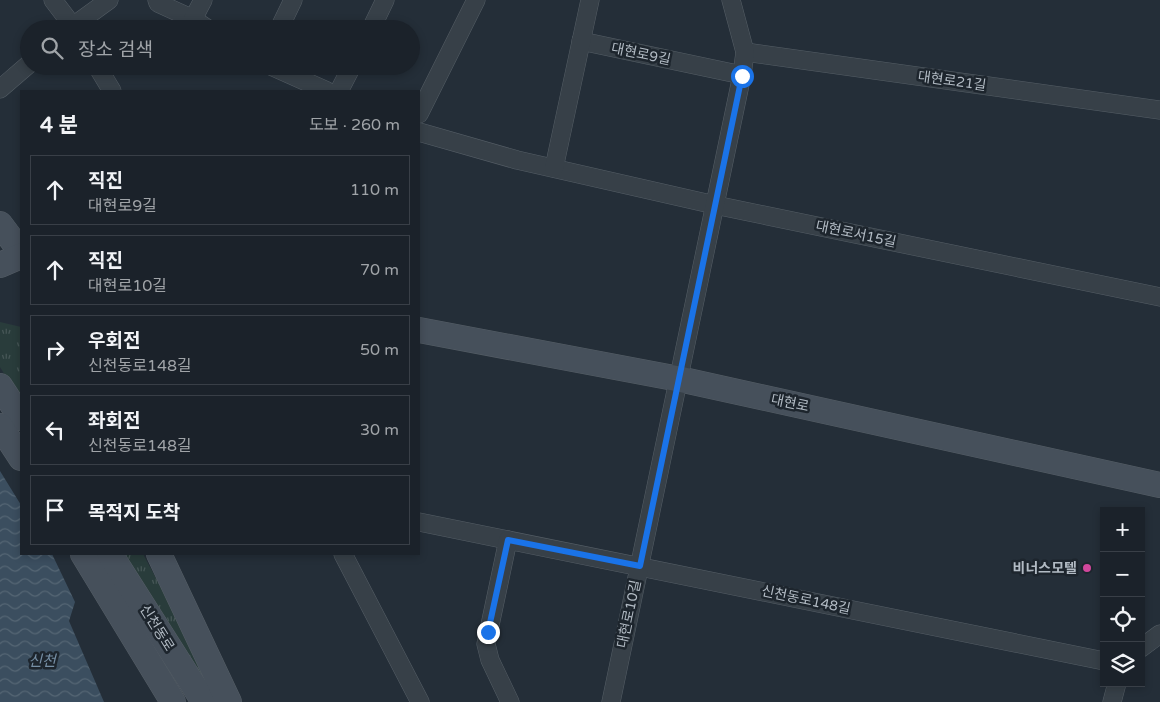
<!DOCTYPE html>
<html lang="ko">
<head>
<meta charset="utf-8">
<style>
  :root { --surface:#1b222a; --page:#242a32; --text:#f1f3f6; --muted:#a0a4a8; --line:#393f47 }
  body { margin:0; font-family:"Varela Round","Noto Sans KR",sans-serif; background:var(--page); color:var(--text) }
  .controls { position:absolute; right:15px; bottom:15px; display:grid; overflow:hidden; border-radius:0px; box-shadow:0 2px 8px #0003 }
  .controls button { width:45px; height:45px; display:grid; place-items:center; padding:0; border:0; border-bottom:1px solid var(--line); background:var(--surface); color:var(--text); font:25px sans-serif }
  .stop { position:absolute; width:15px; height:15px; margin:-11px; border:4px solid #1a73e8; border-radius:50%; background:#fff }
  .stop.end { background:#1a73e8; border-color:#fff; box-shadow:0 1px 5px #0008 }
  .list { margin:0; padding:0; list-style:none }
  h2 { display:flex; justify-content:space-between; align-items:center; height:65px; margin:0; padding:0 20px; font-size:21px }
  h2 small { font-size:16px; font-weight:400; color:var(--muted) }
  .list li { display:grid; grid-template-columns:32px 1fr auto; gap:15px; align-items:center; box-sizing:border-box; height:70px; margin:0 10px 10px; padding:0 10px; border:1px solid var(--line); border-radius:0px }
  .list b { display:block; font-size:19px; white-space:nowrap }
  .list p { margin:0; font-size:16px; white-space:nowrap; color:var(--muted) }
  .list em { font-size:16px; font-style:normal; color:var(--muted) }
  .icon { flex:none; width:28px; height:28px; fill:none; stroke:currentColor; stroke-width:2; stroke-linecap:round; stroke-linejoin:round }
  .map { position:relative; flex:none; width:1160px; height:702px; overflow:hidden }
  .search { position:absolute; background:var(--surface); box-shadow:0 2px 8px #0003; left:20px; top:20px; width:400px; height:55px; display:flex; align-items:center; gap:12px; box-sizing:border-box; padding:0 18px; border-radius:28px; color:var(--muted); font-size:19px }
  .panel { position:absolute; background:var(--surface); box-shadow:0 2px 8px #0003; left:20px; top:90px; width:400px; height:465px; border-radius:0px }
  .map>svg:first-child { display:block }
</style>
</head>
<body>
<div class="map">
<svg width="1160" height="702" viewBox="0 0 1160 702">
  <defs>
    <pattern id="grass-tufts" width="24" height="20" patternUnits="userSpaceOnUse" patternTransform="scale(1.25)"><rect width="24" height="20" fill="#293c3b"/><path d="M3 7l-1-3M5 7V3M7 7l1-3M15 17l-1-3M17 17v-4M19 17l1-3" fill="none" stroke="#465656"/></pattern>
    <pattern id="water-waves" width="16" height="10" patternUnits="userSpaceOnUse" patternTransform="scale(1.25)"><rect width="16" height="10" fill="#3b4e5f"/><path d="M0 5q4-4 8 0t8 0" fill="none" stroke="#556674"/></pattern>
  </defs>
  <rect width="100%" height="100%" fill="#242e38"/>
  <g fill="url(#grass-tufts)">
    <polygon points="0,322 21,327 21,401 0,367"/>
    <polygon points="118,554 143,554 222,702 212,702"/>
  </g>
  <polygon fill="url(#water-waves)" points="0,471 21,505 21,554 52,554 75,602 69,621 104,702 0,702"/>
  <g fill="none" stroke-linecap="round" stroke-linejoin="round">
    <g stroke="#555e66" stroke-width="19">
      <g id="street">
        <polyline points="53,0 75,29"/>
        <polyline points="157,0 158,3 193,19 208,29"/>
        <polyline points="193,19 203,0"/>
        <polyline points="69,29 109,0"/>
        <polyline points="279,29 293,0"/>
        <polyline points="371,29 385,0"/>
        <polyline points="581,41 742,75"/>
        <polyline points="745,52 1160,110"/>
        <polyline points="97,66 112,91"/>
        <polyline points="271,66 327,91"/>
        <polyline points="0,89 29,64"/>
        <polyline points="339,91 352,66"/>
        <polyline points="419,114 476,0"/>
        <polyline points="419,132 517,160 715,205 1160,297"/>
        <polyline points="554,168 590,0"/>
        <polyline points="419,522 1104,661"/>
        <polyline points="508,540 486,644 490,660 510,702"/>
        <polyline points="343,554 420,702"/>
        <polyline points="1141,648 1160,634"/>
        <polyline points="611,702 742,75 745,52 731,0"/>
        <polyline points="1112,702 1117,683"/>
      </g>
    </g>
    <g stroke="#555e66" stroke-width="26">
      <g id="secondary">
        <polyline points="0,224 21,252"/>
        <polyline points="0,265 21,256"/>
        <polyline points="419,330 679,379 1160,485"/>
        <polyline points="0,386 21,418"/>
        <polyline points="0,426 21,458"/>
        <polyline points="83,554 173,702"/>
        <polyline points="110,554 204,702"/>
        <polyline points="159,554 229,702"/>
      </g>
    </g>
    <use href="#street" stroke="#374048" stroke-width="18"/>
    <use href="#secondary" stroke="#46505b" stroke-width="25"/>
  </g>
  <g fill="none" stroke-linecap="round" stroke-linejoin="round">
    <polyline stroke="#1a73e8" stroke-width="6" points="488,632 508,540 640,566 742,76"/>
  </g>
  <circle fill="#d1479c" stroke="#1d252d" stroke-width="2" cx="1087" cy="568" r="5"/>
  <g text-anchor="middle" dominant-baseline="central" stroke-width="5" stroke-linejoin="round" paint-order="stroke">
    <g font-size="14" fill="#b2bbc4" stroke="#1d252d">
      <text transform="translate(641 54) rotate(12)">대현로9길</text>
      <text transform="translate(952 81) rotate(8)">대현로21길</text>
      <text transform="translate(856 234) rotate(12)">대현로서15길</text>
      <text transform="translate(790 403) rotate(12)">대현로</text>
      <text transform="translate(806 600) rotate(12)">신천동로148길</text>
      <text transform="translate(629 614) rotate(-78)">대현로10길</text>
      <text transform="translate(157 628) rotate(58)">신천동로</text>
    </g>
    <g font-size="14" font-weight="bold" fill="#b2bbc4" stroke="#1d252d" text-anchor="end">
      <text x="1077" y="568">비너스모텔</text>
    </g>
    <g font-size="15" font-style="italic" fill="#768fa5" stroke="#1d252d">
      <text x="42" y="661">신천</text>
    </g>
  </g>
</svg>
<div class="controls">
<button>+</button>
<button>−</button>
<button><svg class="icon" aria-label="locate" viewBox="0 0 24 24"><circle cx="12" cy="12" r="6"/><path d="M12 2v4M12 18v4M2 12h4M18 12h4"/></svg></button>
<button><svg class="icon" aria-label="layers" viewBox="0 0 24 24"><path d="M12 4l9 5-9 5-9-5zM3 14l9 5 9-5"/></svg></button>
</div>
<div class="stop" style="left:742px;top:76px"></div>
<div class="stop end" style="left:488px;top:632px"></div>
<div class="search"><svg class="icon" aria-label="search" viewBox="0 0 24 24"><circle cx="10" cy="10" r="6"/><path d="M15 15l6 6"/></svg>장소 검색</div>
<section class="panel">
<h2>4 분<small>도보 · 260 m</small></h2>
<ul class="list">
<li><svg class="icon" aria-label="ahead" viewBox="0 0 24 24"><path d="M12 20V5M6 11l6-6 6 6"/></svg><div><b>직진</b><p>대현로9길</p></div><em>110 m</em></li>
<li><svg class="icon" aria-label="ahead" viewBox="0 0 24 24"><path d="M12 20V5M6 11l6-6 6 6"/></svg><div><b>직진</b><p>대현로10길</p></div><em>70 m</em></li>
<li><svg class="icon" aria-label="right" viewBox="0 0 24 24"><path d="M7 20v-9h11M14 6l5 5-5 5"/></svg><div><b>우회전</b><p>신천동로148길</p></div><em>50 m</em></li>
<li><svg class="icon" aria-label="left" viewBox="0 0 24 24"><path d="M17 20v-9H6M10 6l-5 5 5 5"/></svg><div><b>좌회전</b><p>신천동로148길</p></div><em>30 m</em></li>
<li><svg class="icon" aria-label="arrive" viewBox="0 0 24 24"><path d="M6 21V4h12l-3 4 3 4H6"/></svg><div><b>목적지 도착</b></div></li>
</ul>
</section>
</div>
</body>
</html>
